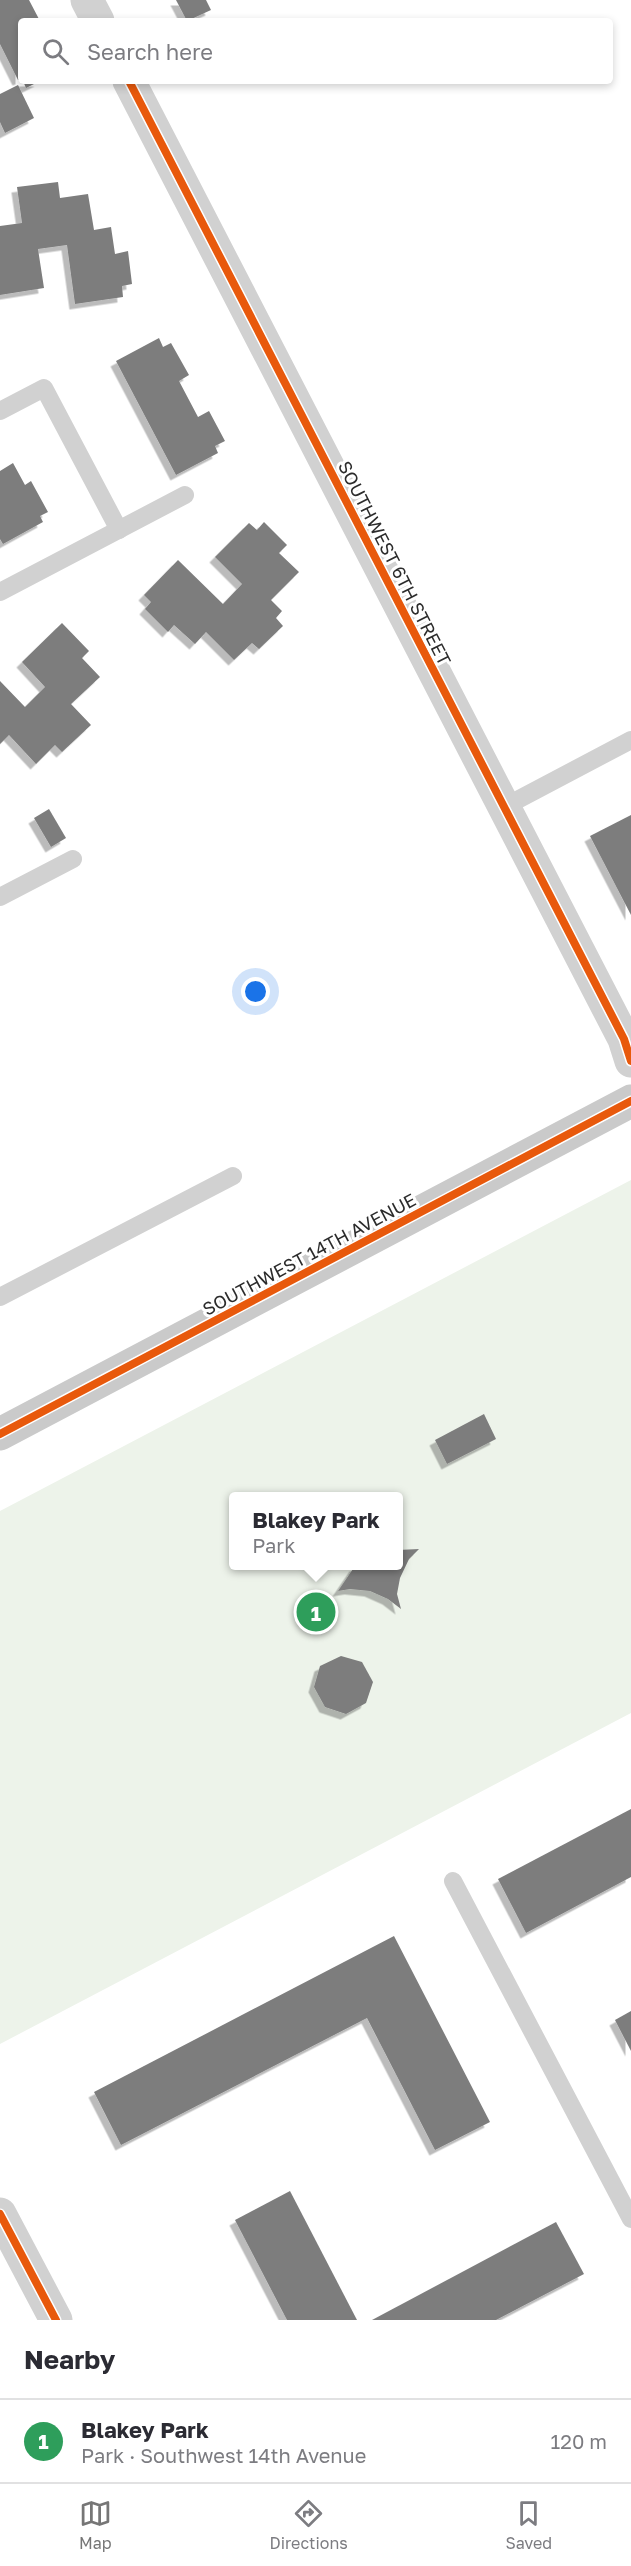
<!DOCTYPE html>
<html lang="en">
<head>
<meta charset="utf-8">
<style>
  :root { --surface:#fff; --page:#f7f7f7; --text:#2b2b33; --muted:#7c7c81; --line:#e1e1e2; --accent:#767676 }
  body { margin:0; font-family:"Golos Text",sans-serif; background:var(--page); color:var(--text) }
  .you { position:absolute; left:256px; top:992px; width:21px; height:21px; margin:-15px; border:4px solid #fff; border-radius:50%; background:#1a73e8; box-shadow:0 0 0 9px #1a73e833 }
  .badge { display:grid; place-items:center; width:39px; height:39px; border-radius:50%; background:var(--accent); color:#fff; font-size:20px; font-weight:700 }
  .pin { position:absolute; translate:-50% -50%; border:3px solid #fff; box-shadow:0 2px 6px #0006 }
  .popup { position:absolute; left:229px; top:1492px; width:174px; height:78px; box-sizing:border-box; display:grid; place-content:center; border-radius:6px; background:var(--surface); filter:drop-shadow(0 2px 4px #0005); font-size:20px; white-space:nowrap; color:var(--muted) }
  .popup b { font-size:22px; color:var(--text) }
  .popup::after { content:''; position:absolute; left:50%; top:100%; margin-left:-12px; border:12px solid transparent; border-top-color:var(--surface) }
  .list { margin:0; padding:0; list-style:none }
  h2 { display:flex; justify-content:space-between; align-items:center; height:78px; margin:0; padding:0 24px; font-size:26px }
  h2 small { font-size:20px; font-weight:400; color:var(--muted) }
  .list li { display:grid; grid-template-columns:39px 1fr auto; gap:18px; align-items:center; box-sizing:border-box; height:84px; padding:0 24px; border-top:2px solid var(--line) }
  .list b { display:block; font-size:22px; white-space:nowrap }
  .list p { margin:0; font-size:20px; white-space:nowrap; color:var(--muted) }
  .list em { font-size:20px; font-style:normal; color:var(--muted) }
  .icon { flex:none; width:33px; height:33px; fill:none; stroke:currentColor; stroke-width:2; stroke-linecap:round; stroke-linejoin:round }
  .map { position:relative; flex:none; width:631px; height:2320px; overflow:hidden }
  .search { position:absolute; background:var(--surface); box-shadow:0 3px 9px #0003; left:18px; right:18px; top:18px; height:66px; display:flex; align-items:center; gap:15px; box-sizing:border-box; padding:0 21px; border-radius:6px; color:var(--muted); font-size:22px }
  .sheet { height:162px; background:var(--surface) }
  nav { display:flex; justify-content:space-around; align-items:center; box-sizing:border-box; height:84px; border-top:2px solid var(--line); background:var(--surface); font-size:16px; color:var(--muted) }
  nav a { display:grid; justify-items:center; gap:3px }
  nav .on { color:var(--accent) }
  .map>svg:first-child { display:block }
</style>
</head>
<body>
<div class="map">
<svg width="631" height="2320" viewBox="0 0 631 2320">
  <defs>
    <filter id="shadow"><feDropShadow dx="-5.5" dy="5.5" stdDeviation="0" flood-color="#0004"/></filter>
  </defs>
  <rect width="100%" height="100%" fill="#fff"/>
  <path fill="#edf3ea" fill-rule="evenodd" d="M631,1180V1713L0,2044V1511ZM234,1496H398V1566H234Z"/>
  <g fill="#7d7d7d" filter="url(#shadow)">
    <polygon points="0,0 29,0 40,21 21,21 21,79 18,80 0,44"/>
    <polygon points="176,0 206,0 211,10 187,21"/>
    <polygon points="23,81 40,81 26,88"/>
    <polygon points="18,85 34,118 5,133 0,122 0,94"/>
    <polygon points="58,182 60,198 88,194 94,230 111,227 115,254 128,251 132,284 122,286 123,297 75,304 67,245 38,249 44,288 0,295 0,226 22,223 17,187"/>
    <polygon points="159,338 163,347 171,343 189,375 179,381 198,417 209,411 225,441 215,446 218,453 176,475 116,361"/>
    <polygon points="13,463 25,485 31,481 48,512 40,516 43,522 3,544 0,539 0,471"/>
    <polygon points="264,522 287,545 279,553 299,572 271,600 282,611 276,618 283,626 259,649 252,643 234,660 206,632 195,644 174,625 168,632 145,609 151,602 144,595 178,560 223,604 242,584 215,557 249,523 257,530"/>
    <polygon points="62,623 89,651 82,658 100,677 71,704 91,725 62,752 55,745 36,764 9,735 0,744 0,681 25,707 45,687 22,662"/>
    <polygon points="49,809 66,838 51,847 34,818"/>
    <polygon points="631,815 631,915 590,836"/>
    <polygon points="484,1414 496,1439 447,1464 435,1440"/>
    <polygon points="419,1549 409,1559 400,1578 397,1594 401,1609 388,1599 370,1591 350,1589 338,1591 355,1566 398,1566 398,1550"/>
    <polygon points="341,1656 362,1662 373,1682 366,1703 346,1714 325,1707 314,1687 320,1666"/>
    <polygon points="631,1809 631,1877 526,1933 498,1879"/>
    <polygon points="394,1936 490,2122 435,2150 367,2018 121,2145 94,2092"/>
    <polygon points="631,2011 631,2051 615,2020"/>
    <polygon points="290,2191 357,2320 287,2320 235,2220"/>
    <polygon points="556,2222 584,2274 496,2320 372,2320"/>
  </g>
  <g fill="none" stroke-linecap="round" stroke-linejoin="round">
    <g stroke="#d1d1d1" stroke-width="18">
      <polyline points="0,411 44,388 119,530"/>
      <polyline points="0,592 185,495"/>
      <polyline points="504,807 631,740"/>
      <polyline points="0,897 73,859"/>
      <polyline points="0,1297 233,1176"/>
      <polyline points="453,1881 631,2219"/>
    </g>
    <g stroke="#d1d1d1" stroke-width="33">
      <polyline points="87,0 98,21"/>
      <polyline points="129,81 624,1039 631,1061"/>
      <polyline points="0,2214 56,2320"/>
    </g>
    <polyline stroke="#cacaca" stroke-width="33" points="0,1434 631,1101"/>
    <g stroke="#fff" stroke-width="11">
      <g id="cycleway">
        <polyline points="129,81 624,1039 631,1061"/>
        <polyline points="0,1434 631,1101"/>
        <polyline points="0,2214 56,2320"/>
      </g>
    </g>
    <use href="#cycleway" stroke="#e8590c" stroke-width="8"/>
  </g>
  <g text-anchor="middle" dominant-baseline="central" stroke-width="6" stroke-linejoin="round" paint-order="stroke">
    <g font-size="18" fill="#2c2c2c" stroke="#fff">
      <text transform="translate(395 563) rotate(63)">SOUTHWEST 6TH STREET</text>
      <text transform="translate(309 1254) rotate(-28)">SOUTHWEST 14TH AVENUE</text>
    </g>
  </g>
</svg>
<div class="you"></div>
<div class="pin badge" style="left:316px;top:1612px;background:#2e9e5b">1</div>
<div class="popup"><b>Blakey Park</b>Park</div>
<div class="search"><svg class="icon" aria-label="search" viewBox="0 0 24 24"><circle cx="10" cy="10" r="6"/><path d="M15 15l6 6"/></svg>Search here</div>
</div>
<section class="sheet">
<h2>Nearby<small></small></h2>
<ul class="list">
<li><span class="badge" style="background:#2e9e5b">1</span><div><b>Blakey Park</b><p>Park · Southwest 14th Avenue</p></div><em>120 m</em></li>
</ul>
</section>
<nav>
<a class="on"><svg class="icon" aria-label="map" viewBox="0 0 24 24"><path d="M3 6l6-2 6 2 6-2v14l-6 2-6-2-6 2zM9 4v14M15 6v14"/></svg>Map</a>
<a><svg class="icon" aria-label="directions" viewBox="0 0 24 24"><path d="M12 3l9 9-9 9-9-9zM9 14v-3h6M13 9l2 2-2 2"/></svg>Directions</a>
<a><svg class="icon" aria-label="saved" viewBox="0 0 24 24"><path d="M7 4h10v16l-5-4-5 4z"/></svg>Saved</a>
</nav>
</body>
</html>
